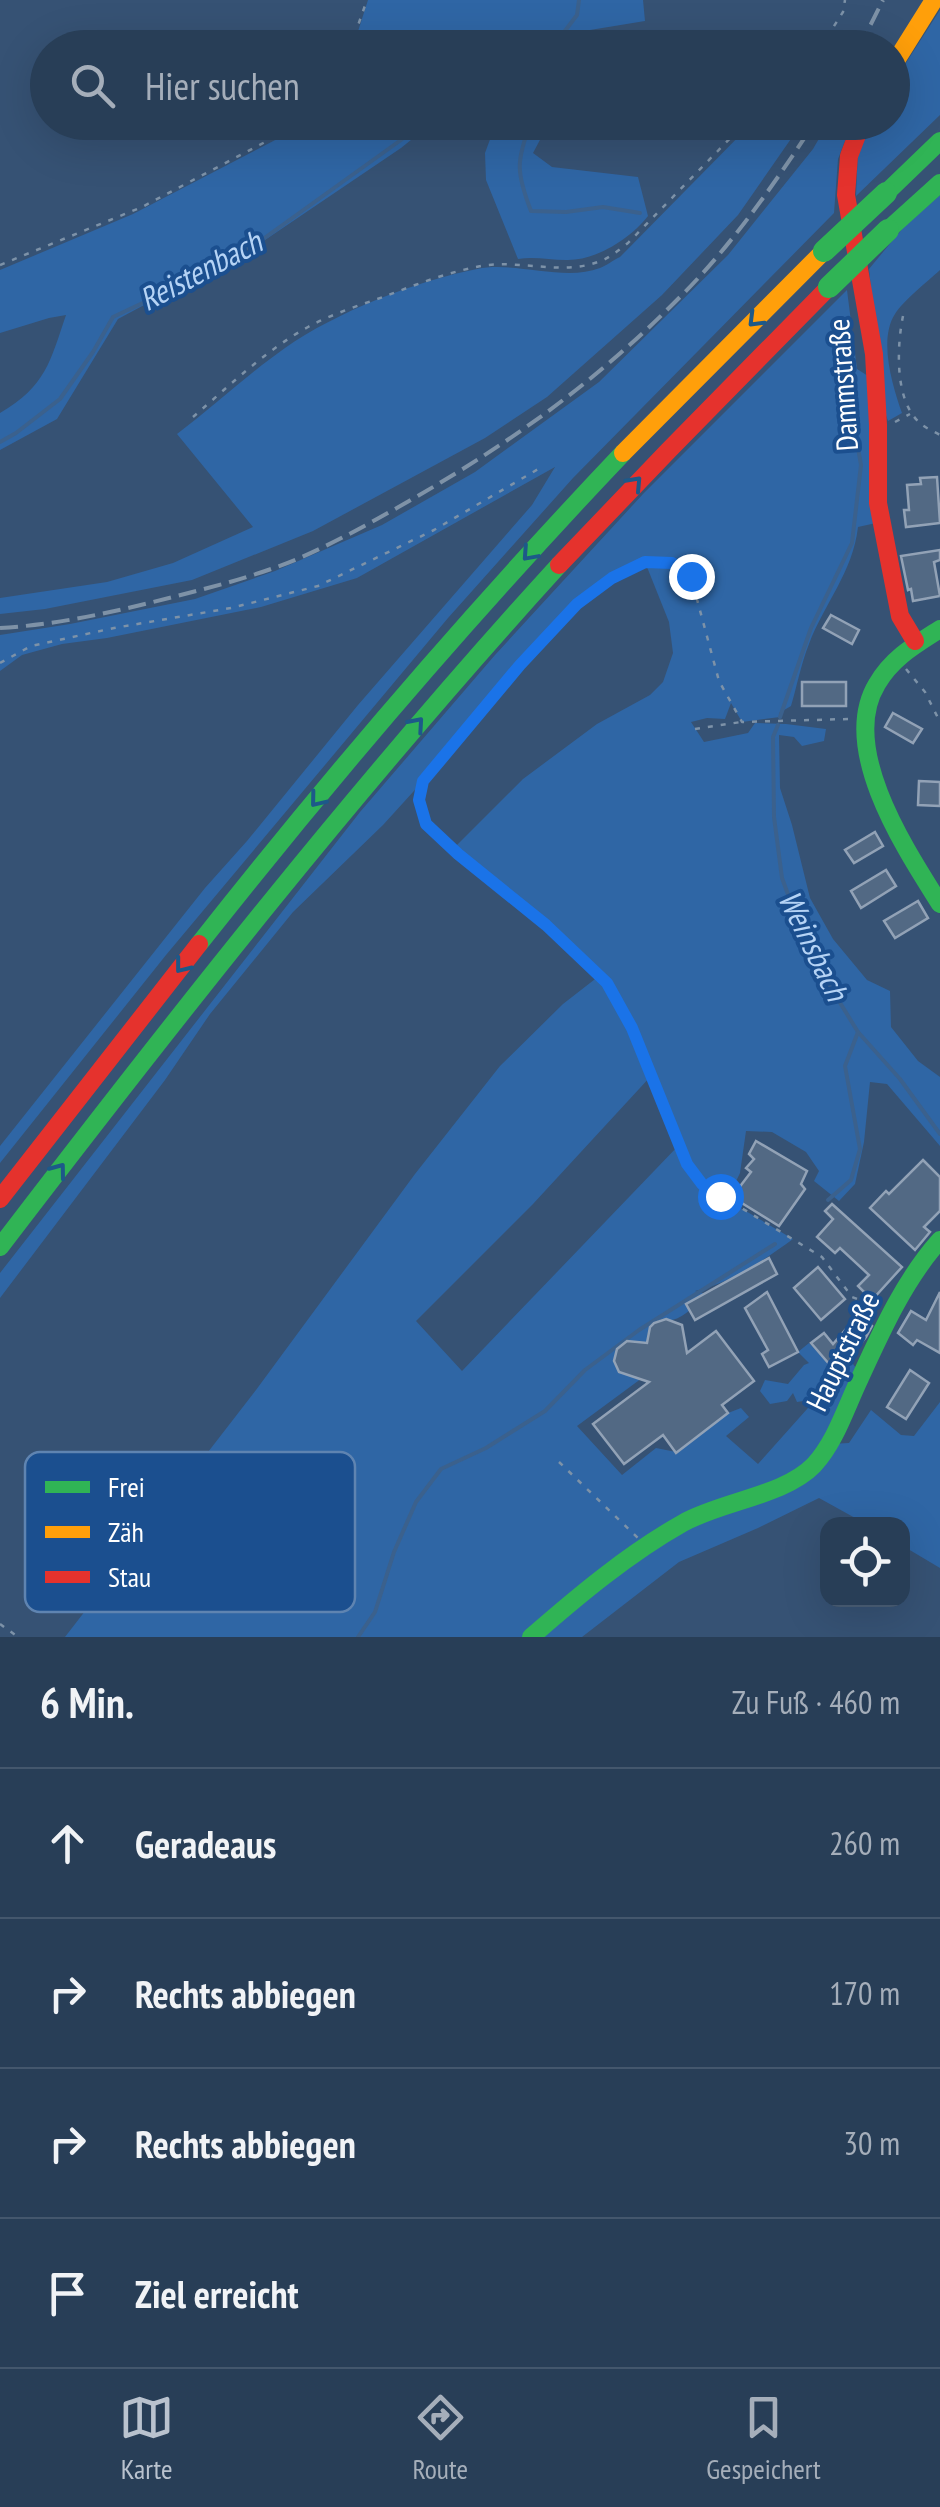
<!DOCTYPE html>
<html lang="de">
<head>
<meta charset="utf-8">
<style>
  :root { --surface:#283e57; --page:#30455d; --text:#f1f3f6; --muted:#a5aeba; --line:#44576d; --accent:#b9c2ce }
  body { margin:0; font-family:"PT Sans Narrow",sans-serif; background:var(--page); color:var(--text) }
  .controls { position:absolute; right:30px; bottom:30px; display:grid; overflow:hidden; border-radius:20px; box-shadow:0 10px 40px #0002 }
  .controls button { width:90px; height:90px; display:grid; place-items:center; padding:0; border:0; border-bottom:2px solid var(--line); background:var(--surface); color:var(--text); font:50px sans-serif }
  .stop { position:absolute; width:30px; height:30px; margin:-22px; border:8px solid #1a73e8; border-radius:50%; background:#fff }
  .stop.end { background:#1a73e8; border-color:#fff; box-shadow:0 2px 10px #0008 }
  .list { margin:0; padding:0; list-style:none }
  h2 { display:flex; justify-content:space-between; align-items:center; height:130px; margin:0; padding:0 40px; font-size:42px }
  h2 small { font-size:32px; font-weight:400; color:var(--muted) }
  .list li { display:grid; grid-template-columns:65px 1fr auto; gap:30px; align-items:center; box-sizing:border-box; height:150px; padding:0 40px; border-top:2px solid var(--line) }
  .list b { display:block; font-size:38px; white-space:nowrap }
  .list em { font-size:32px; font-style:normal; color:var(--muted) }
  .icon { flex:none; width:55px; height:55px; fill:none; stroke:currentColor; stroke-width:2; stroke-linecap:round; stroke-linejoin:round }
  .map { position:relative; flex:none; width:940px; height:1637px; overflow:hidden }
  .search { position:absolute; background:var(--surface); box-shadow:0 10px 40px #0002; left:30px; right:30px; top:30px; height:110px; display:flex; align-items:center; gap:25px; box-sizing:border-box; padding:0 35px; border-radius:55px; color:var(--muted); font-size:38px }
  .sheet { height:730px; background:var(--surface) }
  nav { display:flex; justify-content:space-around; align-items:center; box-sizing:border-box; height:140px; border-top:2px solid var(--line); background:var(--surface); font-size:28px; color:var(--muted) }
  nav a { display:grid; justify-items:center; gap:5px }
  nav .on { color:var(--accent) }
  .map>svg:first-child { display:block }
</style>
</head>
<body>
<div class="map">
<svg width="940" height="1637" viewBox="0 0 940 1637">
  <rect width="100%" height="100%" fill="#365274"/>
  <g fill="#2f66a5" fill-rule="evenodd">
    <polygon points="368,0 643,0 645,21 590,30 575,47 353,47"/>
    <polygon points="940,10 940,115 856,196 858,149 871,123 892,122 893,83"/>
    <path d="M753,122L802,123L738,215L662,295L547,397L485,438L313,531L192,580L45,609L0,614V598L107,582L173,563L253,527L177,434C214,406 248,374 285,348C336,312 416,281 477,269C516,261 564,282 600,268C606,266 613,260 620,257Z"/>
    <path d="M308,123H432L401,148L265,240L118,319L57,419L0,450V413C46,386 50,362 66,315L49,318L0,333V270L133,214Z"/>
    <path d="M496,123H549L533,153L552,167L638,177L648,216C631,238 596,261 566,260C550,260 534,256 518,259L486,180L485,153Z"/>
    <polygon points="828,123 852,123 838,159 834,213 573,478 448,618 166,955 0,1163 0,1146 205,888 247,841 358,705 532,505 555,467 357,578 261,607 107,638 62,644 22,655 0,671 0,635 70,624 195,599 275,571 382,525 475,472 599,382 728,255 813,149"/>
    <path d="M940,195V270C928,281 903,301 895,314C878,340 893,387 902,413L888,421L883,406L869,269L903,228Z"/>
    <path d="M847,290L857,369L868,376L876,523L858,527C853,572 824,604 809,644C801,664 797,686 791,706L779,713L780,717L742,722L731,703L725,719L707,718L691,722L704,742L748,733L755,723L786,724L826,729L824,741L802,746L794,737L779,735L780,788L792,825L810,898L833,939L867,980L890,991L891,1027L918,1061L940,1077V1146L887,1084L870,1082L864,1142L855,1184L839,1201L814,1181L819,1171L806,1152L772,1132L746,1131L740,1173L727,1200L793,1239C764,1260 731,1283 695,1291L705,1294C696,1304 686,1317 672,1320C661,1322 667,1315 656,1322C639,1332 652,1354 657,1367L577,1426L622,1475L656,1448L676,1452L728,1413L741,1408L749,1417L726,1436L758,1464L816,1399L797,1402L793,1393L787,1401L770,1404L760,1391L765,1380L788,1384L804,1365L809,1363L798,1352L809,1343L836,1371L848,1362V1357L861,1375L831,1444L849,1443L871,1410L901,1435L914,1436L940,1402V1568L903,1546L902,1524H866L819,1498L758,1528L679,1562L582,1637H65L256,1390L415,1174L500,1066L563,1004L599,976L546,925L491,880L456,846L523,779L597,724L650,695L663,682L673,653L669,622L645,562L613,578L577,604L519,665L423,781L383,825L293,912L210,1014L165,1080L0,1298V1273L360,812L495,655L643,494ZM651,1076L679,1145L462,1371L416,1321L533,1204Z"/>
  </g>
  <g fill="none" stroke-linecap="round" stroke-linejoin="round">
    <g stroke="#3b618d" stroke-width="4">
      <polyline points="552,48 577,15 579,0"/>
      <path d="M531,122C516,161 516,172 531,211L566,212L603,207L640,213"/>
      <polyline points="0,442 16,433 60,399 93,352 113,317 166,292 263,239 426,122"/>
      <polyline points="780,717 811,628 852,543 861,465 845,373"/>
      <polyline points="778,725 773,737 774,817 782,878 800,927 826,980 858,1032 900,1079 940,1134"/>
      <polyline points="828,1200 851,1180 860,1149 845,1066 858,1032"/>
      <polyline points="358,1637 375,1612 394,1552 416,1502 441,1469 486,1448 545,1411 585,1370 639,1330 775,1244"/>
    </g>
  </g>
  <g fill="#526984" stroke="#92a2b6" stroke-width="2.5">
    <polygon points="937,477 940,523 906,527 904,510 909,510 907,485 921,484 920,478"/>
    <polygon points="940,550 940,560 934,562 940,596 913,601 911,589 908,590 901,556"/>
    <polygon points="831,615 859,630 852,644 823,628"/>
    <rect x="802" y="682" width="44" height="24"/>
    <polygon points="893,713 922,729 913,743 885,727"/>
    <polygon points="919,781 940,782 940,806 918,805"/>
    <polygon points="875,832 883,846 854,863 845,850"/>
    <polygon points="886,870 896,886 861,908 851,891"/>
    <polygon points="918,901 928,918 895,938 884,921"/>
    <polygon points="756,1141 807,1171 801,1184 805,1189 779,1226 732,1197 751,1172 746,1168 754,1159 749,1154"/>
    <polygon points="923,1160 940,1177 940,1211 924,1227 930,1232 915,1250 870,1208 886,1191 889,1194"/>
    <polygon points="832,1204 902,1267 872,1300 858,1286 869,1275 840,1248 835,1253 817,1237 833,1219 825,1211"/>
    <polygon points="769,1258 777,1274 695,1320 686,1304"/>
    <polygon points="818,1267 845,1299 821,1320 794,1288"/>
    <polygon points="767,1292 798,1352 769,1367 762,1354 768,1350 745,1308"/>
    <polygon points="940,1292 940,1353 917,1340 913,1345 898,1333 911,1311 926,1320"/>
    <polygon points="859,1314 872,1326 866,1337 847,1360 848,1361 836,1372 811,1343 824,1333 833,1344"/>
    <polygon points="666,1319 682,1325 687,1353 716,1331 754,1381 722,1405 728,1413 676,1453 663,1435 624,1464 593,1424 649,1382 619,1372 614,1361 617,1349 627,1341 647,1343 650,1327 654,1323"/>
    <polygon points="910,1370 929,1383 906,1419 887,1407"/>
  </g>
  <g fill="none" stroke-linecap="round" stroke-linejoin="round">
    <g stroke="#7d92a8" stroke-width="2.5" stroke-dasharray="5 8" stroke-linecap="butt">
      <polyline points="350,48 367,0"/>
      <polyline points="820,48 843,12 845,0"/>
      <polyline points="0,265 142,207 303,122"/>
      <path d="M903,316C897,345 894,401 920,423C925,428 933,431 940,435"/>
      <path d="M193,417C229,386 266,350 308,327C332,314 360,305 386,296C417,284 449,272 481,266C522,259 564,277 603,260C612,256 620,249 628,243L746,122"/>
      <polyline points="895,422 910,414"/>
      <polyline points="0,663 31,646 114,628 231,608 318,586 434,530 540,468"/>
      <polyline points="906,669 925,692 939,720"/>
      <polyline points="848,719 742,722 719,681 691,577 672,563 645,562 613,578 577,604 519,665 423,781 419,800 426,825 546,925 607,983 632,1028 687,1164 702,1184 822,1257 852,1297 871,1304 882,1304"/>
      <polyline points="695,729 741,722"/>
      <polyline points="559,1462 638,1538"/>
      <polyline points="0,1624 18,1637"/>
    </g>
    <g stroke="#30b455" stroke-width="18">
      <polyline points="886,193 940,141"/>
      <polyline points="888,230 940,183"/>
      <path d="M940,629C915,645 892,658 877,684C838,748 906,850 940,904"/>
      <path d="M199,944C333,774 474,610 623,453"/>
      <path d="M0,1247C179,1013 361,782 559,565"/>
      <path d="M531,1637C578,1596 628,1554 683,1523C722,1501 784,1496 814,1465C836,1441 846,1407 860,1378C882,1330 905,1279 940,1240"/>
    </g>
    <g stroke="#ff9f0a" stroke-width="18">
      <polyline points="892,67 934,0"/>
      <polyline points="623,453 824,251"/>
    </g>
    <g stroke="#e5322d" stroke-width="18">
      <polyline points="862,122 849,156 846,195 874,354 878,425 878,503 900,616 915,641"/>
      <polyline points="559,565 668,451 829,287"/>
      <polyline points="0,1199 199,944"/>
    </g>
    <g stroke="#7e92a7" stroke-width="4" stroke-dasharray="18 8" stroke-linecap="butt">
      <polyline points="859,48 883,0"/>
      <path d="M0,628C51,625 100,615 149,603C200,590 253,578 302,557C338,541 374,521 409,501C512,442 597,381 681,296C732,245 775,183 815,122"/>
    </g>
    <g stroke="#30b455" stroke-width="22">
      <polyline points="824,251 886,193"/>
      <polyline points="829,287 888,230"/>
    </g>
  </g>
  <defs><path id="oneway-chevron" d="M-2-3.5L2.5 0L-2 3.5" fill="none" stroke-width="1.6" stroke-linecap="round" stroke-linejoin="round" transform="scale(2.5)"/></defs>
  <g stroke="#1d5989">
    <use href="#oneway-chevron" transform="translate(755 320) rotate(135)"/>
    <use href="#oneway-chevron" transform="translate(635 483) rotate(-47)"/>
    <use href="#oneway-chevron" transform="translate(529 554) rotate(132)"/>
    <use href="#oneway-chevron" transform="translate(417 724) rotate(-49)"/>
    <use href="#oneway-chevron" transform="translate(317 800) rotate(129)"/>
    <use href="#oneway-chevron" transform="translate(182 966) rotate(128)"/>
    <use href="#oneway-chevron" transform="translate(59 1170) rotate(-53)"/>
  </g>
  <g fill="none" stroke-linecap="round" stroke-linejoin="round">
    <polyline stroke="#1a73e8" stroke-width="12" points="691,576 672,563 645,562 612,578 577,604 520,665 423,781 419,800 426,824 458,854 546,925 607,983 632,1028 687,1164 702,1184 720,1196"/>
  </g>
  <g text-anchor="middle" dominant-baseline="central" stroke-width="8" stroke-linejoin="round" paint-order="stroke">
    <g font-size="30" fill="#fff" stroke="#1b4f8f">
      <text transform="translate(842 385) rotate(-94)">Dammstraße</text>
      <text transform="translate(842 1351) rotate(-64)">Hauptstraße</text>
    </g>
    <g font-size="32" font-style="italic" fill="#b5d3f5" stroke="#1b4f8f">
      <text transform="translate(200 270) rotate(-28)">Reistenbach</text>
      <text transform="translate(814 945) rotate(64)">Weinsbach</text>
    </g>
  </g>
  <rect x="25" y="1452" width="330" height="160" rx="15" fill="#1b4f8f" stroke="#5f84b1" stroke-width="2.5"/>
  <rect x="45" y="1481" width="45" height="12" fill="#30b455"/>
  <rect x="45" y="1526" width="45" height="12" fill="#ff9f0a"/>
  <rect x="45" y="1571" width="45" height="12" fill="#e5322d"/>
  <g font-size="28" fill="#fff">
    <text x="108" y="1497">Frei</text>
    <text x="108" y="1542">Zäh</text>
    <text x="108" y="1587">Stau</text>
  </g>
</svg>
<div class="controls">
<button><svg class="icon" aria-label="locate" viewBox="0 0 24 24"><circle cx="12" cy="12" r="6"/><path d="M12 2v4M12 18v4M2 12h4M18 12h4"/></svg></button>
</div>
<div class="stop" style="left:720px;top:1196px"></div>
<div class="stop end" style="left:691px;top:576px"></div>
<div class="search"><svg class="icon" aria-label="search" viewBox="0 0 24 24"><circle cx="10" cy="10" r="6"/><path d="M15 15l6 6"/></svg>Hier suchen</div>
</div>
<section class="sheet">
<h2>6 Min.<small>Zu Fuß · 460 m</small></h2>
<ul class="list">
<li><svg class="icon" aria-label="ahead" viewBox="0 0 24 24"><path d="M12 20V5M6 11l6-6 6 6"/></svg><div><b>Geradeaus</b></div><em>260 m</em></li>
<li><svg class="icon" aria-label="right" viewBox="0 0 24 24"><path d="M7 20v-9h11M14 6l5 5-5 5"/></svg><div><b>Rechts abbiegen</b></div><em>170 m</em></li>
<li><svg class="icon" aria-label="right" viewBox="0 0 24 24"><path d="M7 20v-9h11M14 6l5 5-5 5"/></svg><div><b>Rechts abbiegen</b></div><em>30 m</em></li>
<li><svg class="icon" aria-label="arrive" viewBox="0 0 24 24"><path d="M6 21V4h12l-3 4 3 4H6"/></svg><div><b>Ziel erreicht</b></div></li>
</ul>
</section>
<nav>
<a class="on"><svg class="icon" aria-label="map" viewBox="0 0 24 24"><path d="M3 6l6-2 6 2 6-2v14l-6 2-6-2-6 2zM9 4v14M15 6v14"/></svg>Karte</a>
<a><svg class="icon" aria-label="directions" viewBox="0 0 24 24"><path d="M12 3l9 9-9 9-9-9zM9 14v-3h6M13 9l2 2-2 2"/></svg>Route</a>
<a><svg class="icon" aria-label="saved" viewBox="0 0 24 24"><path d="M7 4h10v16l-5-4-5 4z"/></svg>Gespeichert</a>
</nav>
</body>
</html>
